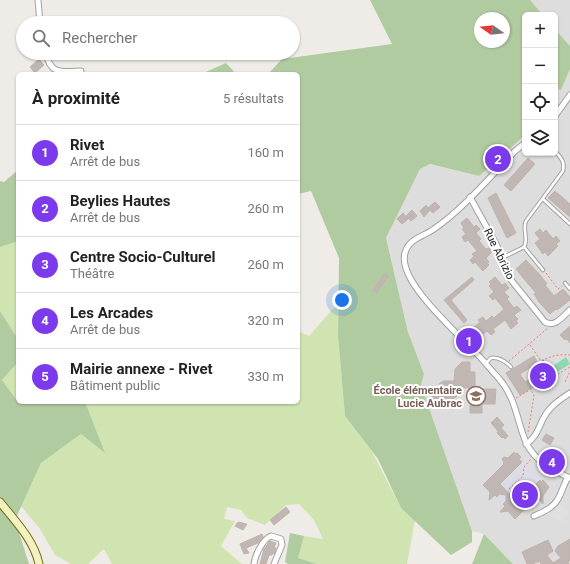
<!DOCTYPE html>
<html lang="fr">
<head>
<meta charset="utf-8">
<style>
  :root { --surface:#fff; --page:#f6f6f6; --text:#222; --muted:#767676; --line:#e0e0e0; --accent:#7c3aed }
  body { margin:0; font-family:Roboto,sans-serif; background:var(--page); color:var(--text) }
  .controls { position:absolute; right:12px; top:12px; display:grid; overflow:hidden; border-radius:6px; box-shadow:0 1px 3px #0004 }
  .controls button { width:36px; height:36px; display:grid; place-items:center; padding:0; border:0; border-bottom:1px solid var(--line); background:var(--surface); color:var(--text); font:20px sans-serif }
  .compass { position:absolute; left:474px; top:12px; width:36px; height:36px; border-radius:50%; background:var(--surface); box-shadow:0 1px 3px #0004; rotate:284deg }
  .you { position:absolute; left:342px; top:300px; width:14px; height:14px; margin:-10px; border:3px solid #fff; border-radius:50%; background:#1a73e8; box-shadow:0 0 0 6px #1a73e833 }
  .badge { display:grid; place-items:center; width:26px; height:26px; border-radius:50%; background:var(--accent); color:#fff; font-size:13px; font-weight:700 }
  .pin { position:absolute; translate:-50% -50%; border:2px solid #fff; box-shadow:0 1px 4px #0006 }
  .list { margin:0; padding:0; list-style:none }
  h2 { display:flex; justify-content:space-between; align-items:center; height:52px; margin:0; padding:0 16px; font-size:17px }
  h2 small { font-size:13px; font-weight:400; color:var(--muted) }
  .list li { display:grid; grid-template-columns:26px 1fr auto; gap:12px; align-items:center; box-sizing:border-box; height:56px; padding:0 16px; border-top:1px solid var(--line) }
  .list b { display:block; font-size:15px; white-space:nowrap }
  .list p { margin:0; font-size:13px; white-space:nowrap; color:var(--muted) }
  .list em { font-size:13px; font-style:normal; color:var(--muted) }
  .icon { flex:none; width:22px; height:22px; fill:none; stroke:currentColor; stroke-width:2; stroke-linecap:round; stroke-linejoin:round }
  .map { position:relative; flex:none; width:570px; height:564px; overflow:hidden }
  .search { position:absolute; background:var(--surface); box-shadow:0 1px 3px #0004; left:16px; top:16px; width:284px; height:44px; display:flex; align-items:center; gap:10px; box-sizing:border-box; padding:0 14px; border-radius:22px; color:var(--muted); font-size:15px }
  .panel { position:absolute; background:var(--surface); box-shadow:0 1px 3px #0004; left:16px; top:72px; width:284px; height:332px; border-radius:6px }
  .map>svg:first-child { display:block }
</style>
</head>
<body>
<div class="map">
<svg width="570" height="564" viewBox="0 0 570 564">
  <rect width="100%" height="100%" fill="#efece7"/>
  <g fill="#dedddd">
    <polygon points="530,0 570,0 570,46 555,29 555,15 543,15"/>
    <polygon points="570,69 570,564 513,564 484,534 472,531 421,385 424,374 408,332 386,238 420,169 429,164 479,176 525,135 525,153 555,153 555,88 561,89"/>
  </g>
  <g fill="#d0e4b2">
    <polygon points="18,241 18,339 0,311 0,247"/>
    <polygon points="338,303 338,336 345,416 371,450 401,508 415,520 407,564 317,564 297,558 304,536 323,539 314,520 299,504 286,505 265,525 247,518 241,510 227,507 224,519 235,521 221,546 242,564 112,564 104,549 88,564 71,564 55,555 40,529 21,506 41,463 81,434 104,452 84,402 298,402 298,331 309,336"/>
    <polygon points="18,362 18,399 16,399 2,380"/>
  </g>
  <g fill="#b1cba0" fill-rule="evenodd">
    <path d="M370,0H530L543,15H525V135L479,176L430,164L420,169L386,238L408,332L424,374L421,385L472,531V542L451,555L401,508L378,459L345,416L338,336L339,258L311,191L298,194V74H268L282,59L392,44ZM480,18H504V42H480Z"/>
    <polygon points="555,29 570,46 570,69 561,90 555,88"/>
    <polygon points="226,63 236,74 201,74"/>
    <polygon points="18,170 18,241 0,247 0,181 4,182"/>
    <polygon points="0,311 18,339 18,362 2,380 16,399 18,399 18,402 85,402 105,453 81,434 41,463 15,520 29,564 0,564"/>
    <polygon points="290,533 304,536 298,558 317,564 288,564 285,562"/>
    <polygon points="484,534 513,564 472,564"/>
  </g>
  <polygon fill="#8dd7b3" points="566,357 570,364 557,372 553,366"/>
  <polygon fill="#e0e0e0" points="557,504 569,509 563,522 545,514"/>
  <polygon fill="#dbdce5" points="523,461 537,475 540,473 543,477 517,502 510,494 506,498 506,501 503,504 497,497 499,494 503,494 507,491 500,484"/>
  <g fill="#c0b7b4" stroke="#c0b2ab" fill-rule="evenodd">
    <polygon points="39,59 44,65 35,73 30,67"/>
    <polygon points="528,158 535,164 511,191 504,185"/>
    <polygon points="555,191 570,204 570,217 548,198"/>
    <polygon points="496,193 516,233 507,238 488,198"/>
    <polygon points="435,202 440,207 433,213 430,210 424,217 420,211 426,205 428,208"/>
    <polygon points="412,210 417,216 411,221 406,216"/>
    <polygon points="403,213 408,219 402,224 397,219"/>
    <polygon points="467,218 474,227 476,225 480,229 476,233 481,239 479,241 486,249 489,248 492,252 486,258 489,262 487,263 489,265 483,271 475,262 473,264 470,260 474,256 472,254 477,251 468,240 465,242 462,237 466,234 462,229 464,228 461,223"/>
    <polygon points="540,229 543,233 546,230 553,239 556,236 560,241 556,244 558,246 548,256 545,252 543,254 535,243 540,239 535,233"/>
    <polygon points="526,260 541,276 547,284 545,285 554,296 563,289 570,297 570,300 557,310 556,309 550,314 539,302 534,294 536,293 524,279 516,269"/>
    <polygon points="384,274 388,276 377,293 373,290"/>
    <polygon points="472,277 474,280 451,300 467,320 464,323 444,300"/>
    <polygon points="495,277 502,285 505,283 509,288 504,292 509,297 507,299 514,308 517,306 521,310 514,315 518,319 516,321 518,323 511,329 505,320 493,329 495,332 491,335 487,331 481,336 479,334 477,336 472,329 480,322 478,320 483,317 486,321 492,316 494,318 504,309 495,298 493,300 489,296 494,292 489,286 491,284 489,282"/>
    <polygon points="570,326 570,343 567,339 565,340 560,335"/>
    <path d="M534,356L539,366L543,363L551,376L520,395L506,373ZM531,367L536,376L525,382L520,374Z"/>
    <polygon points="462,362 470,362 470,372 475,372 475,389 496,389 495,404 482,404 482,413 470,413 470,388 461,388 457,392 457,396 449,403 437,403 437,401 432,401 432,392 435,392 435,388 440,388 439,384 443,381 454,381 455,369"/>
    <polygon points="497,417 504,425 501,428 508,436 505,439 503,437 502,438 497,433 498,431 491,423"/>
    <polygon points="546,434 554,438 550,445 542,440"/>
    <polygon points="514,452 515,454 517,453 521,457 519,459 522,462 500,484 517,502 540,480 542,482 543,480 549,487 543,496 543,504 538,498 536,500 535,499 515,519 508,511 500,512 505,506 503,504 506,501 506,495 499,494 497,497 495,495 489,500 490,492 483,485 503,465 504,462 502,459 504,457 508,458"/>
    <polygon points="286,507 290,512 274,525 270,520"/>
    <polygon points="238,522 247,524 243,530 235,526"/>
    <polygon points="262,534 263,537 258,543 246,548 249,553 244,554 240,544"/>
    <polygon points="570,539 570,560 568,562 569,564 541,564 540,561 532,564 527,564 522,552 548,540 553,551 547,555 553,563 561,558 555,551 558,546"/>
    <polygon points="270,541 276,543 274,547 276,548 274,554 273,553 272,555 269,555 266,564 260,564 264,549"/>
  </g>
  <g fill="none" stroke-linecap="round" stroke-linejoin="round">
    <g stroke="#a1a1a1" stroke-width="4.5">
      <g id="lane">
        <polyline points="543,199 570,224"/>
        <path d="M524,247C529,239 522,230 526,221L563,171C565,161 561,158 555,151"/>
        <polyline points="502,258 524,247 543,270"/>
        <polyline points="565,283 570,289"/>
        <path d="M486,363L491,358C499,357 505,361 511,367"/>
      </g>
    </g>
    <g stroke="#a1a1a1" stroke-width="7">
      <g id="street">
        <polyline points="38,0 40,23"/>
        <path d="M46,53C50,75 62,72 81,71"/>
        <polyline points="555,116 570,95"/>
        <path d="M525,143L515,151C490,177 463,209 434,229C423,237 409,238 405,253C398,278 444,320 460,337C472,348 483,360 493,372C501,380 508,390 512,400C524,430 520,452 554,470C559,472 564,476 570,478"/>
        <path d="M470,197L497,246L511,280L545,322C555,328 563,316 570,310"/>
        <path d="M526,444C536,438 538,429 543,419C549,407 559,400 570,393"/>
        <path d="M534,516C543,512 553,508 558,499C562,492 564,484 568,477"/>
        <path d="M254,564C255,555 263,539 271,536L281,539L282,545L274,564"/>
      </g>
    </g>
    <g stroke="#6d6e0f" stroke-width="9">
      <path id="secondary" d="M0,502C15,521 34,540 39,564"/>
    </g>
    <g stroke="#ed7b7a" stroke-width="1" stroke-dasharray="2 2" stroke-linecap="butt">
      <polyline points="546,273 558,289 562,286"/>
      <path d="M530,345L541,361C550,356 559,354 570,355"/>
      <polyline points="543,360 552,376"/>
      <polyline points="509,361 548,328"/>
      <polyline points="565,382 570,371"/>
      <polyline points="516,398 570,367"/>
      <polyline points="528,432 534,396 531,390"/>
      <polyline points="509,489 523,476 524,467 531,459"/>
    </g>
    <use href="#lane" stroke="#fff" stroke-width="2.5"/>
    <use href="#street" stroke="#fff" stroke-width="5"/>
    <use href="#secondary" stroke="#f4f1c1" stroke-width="7"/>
  </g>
  <defs>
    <g id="school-ring" transform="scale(1)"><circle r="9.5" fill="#fff" stroke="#8d6e63" stroke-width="1.5"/><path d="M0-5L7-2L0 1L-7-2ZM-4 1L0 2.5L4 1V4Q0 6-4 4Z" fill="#8d6e63"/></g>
  </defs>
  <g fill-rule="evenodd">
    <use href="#school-ring" x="476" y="396"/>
  </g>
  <g text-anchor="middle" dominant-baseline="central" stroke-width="4" stroke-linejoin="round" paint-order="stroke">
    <g font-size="11" fill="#202020" stroke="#fff">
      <text transform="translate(499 254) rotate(64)">Rue Abrizio</text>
    </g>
    <g font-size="11" font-weight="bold" fill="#785e54" stroke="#fff" text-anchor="end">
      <text x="462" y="390">École élémentaire<tspan x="462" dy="13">Lucie Aubrac</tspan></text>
    </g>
  </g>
</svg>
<div class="controls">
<button>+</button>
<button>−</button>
<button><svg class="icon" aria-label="locate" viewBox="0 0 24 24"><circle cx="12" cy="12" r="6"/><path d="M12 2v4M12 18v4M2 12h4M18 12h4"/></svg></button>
<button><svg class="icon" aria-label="layers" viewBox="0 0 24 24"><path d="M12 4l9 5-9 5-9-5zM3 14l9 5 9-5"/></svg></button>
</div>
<svg class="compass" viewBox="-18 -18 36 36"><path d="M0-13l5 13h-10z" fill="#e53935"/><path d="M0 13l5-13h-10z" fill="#767676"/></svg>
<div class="you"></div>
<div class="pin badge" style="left:469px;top:341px">1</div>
<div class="pin badge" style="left:498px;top:159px">2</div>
<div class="pin badge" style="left:543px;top:376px">3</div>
<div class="pin badge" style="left:552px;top:462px">4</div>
<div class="pin badge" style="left:525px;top:495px">5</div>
<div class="search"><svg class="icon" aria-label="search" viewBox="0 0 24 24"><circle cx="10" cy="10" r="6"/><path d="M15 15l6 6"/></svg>Rechercher</div>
<section class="panel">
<h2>À proximité<small>5 résultats</small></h2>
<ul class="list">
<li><span class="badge">1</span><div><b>Rivet</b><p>Arrêt de bus</p></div><em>160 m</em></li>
<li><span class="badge">2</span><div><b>Beylies Hautes</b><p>Arrêt de bus</p></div><em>260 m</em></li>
<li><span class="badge">3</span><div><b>Centre Socio-Culturel</b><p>Théâtre</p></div><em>260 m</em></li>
<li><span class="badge">4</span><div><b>Les Arcades</b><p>Arrêt de bus</p></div><em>320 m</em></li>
<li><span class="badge">5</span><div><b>Mairie annexe - Rivet</b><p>Bâtiment public</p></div><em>330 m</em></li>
</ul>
</section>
</div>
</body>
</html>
